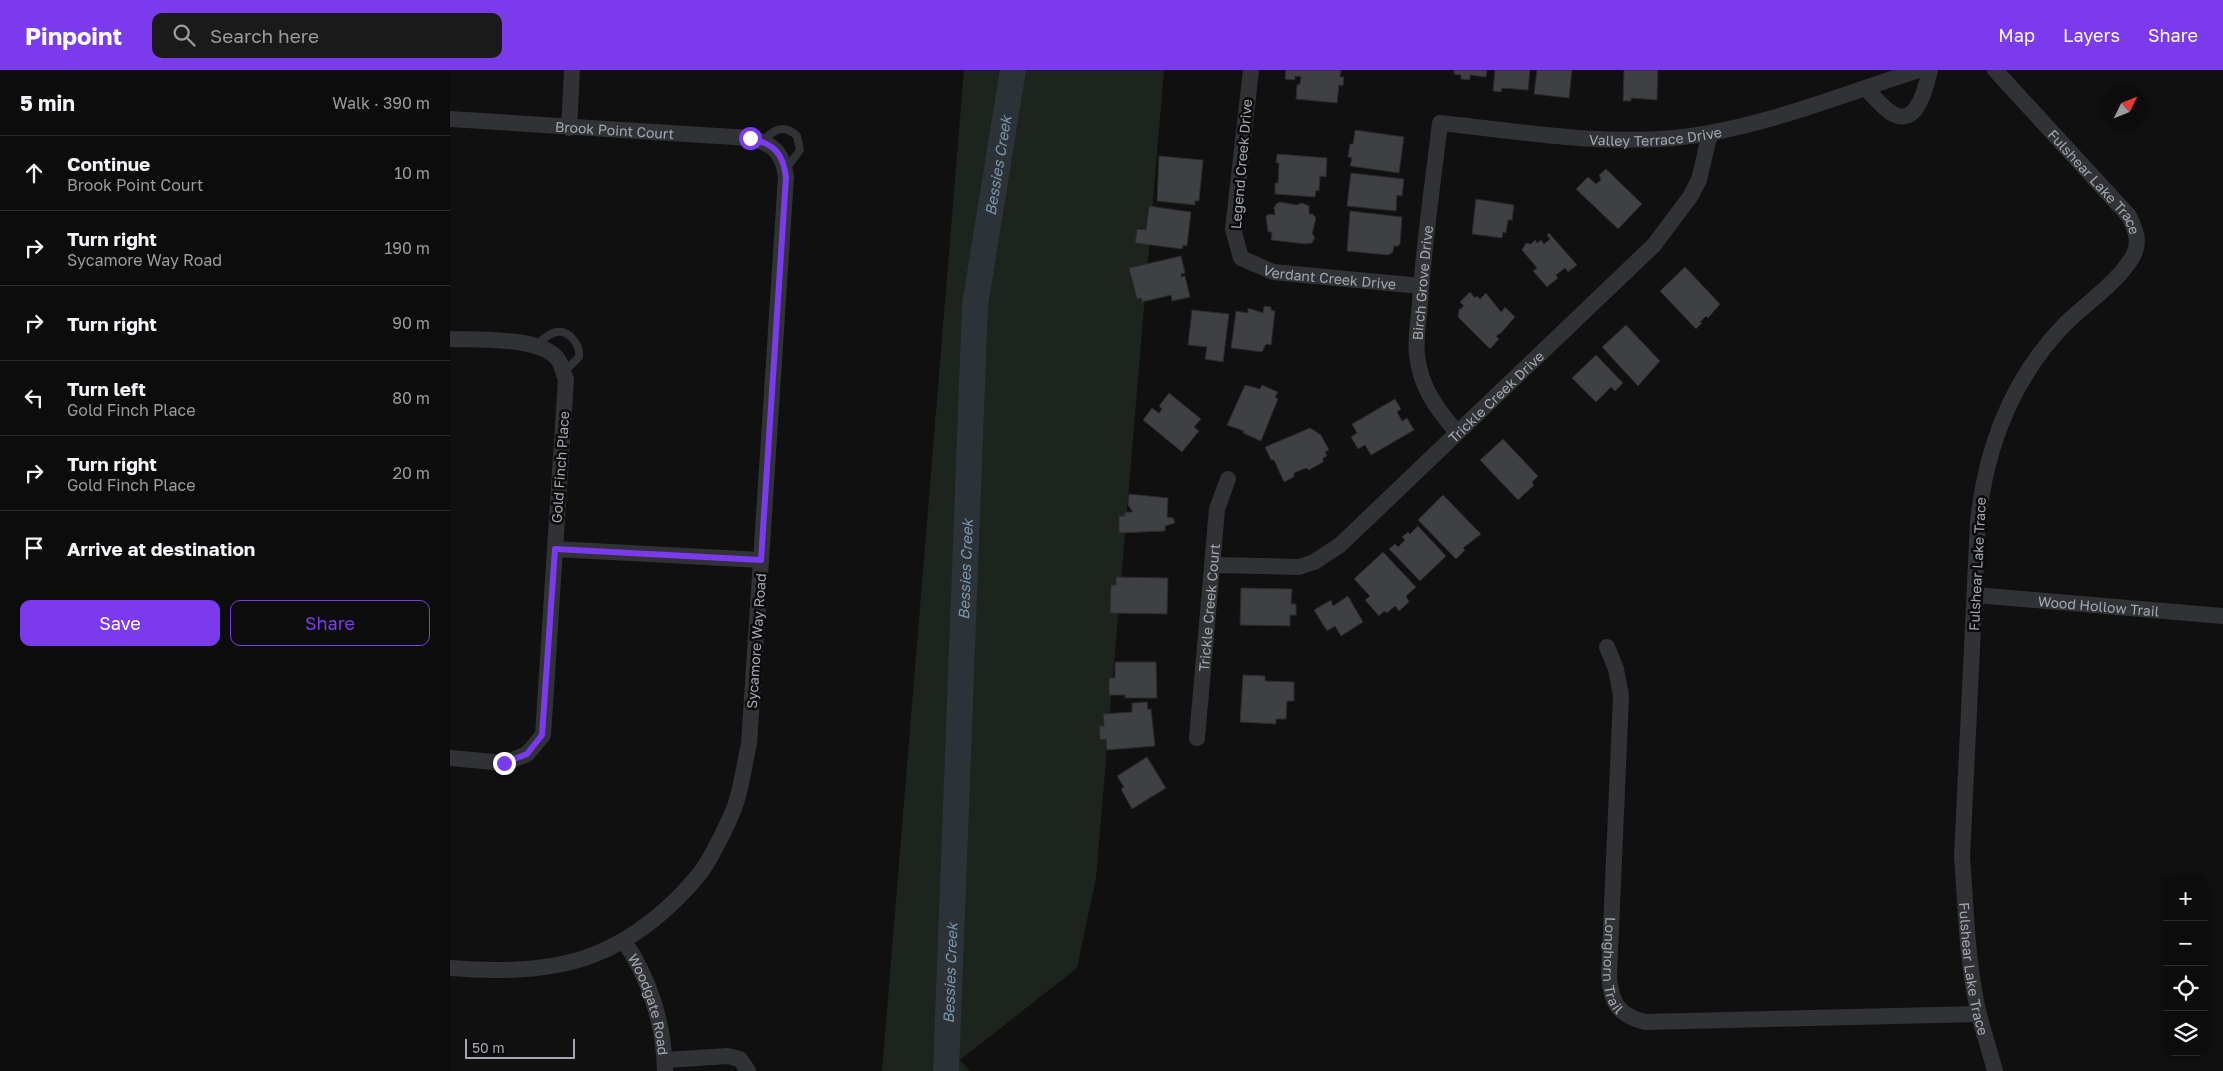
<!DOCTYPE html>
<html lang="en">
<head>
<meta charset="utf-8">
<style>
  :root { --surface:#0c0c0d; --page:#1a1a1b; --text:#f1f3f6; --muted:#9a9b9d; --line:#2c2c2e; --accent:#7c3aed }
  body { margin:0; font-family:"Golos Text",sans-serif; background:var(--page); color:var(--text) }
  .controls { position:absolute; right:15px; bottom:15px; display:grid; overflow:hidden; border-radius:10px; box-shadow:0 1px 4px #0004 }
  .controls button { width:45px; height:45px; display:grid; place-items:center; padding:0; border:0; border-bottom:1px solid var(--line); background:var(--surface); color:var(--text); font:25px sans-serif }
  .compass { position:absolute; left:1653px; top:15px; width:45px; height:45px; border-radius:50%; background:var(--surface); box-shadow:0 1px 4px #0004; rotate:47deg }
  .scale { position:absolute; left:15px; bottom:12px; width:110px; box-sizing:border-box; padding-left:5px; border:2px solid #a2a7b1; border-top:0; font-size:14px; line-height:18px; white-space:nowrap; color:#a2a7b1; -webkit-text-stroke:4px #0b0b0c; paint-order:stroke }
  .stop { position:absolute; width:15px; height:15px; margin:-11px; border:4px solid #7c3aed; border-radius:50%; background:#fff }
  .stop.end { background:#7c3aed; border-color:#fff; box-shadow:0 1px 5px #0008 }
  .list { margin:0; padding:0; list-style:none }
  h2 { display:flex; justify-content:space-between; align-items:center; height:65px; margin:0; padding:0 20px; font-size:21px }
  h2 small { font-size:16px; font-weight:400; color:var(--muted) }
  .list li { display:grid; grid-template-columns:32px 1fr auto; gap:15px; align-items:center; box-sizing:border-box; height:75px; padding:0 20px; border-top:1px solid var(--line) }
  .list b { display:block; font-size:19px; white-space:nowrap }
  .list p { margin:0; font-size:16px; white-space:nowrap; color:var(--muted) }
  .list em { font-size:16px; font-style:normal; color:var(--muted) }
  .actions { display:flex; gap:10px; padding:15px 20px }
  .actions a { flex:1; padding:11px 0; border:1px solid var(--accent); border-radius:10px; text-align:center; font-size:18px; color:var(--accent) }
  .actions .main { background:var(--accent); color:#fff }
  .icon { flex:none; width:28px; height:28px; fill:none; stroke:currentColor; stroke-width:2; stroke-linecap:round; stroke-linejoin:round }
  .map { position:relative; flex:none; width:1773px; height:1001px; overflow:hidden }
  header { display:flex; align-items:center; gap:30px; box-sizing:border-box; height:70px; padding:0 25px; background:var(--accent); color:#fff }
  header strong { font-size:24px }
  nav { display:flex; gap:28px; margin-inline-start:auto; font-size:18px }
  .search { width:350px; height:45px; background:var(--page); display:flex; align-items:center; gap:12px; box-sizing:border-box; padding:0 18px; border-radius:10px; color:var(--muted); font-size:19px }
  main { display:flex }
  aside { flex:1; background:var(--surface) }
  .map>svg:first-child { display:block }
</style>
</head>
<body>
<header>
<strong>Pinpoint</strong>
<div class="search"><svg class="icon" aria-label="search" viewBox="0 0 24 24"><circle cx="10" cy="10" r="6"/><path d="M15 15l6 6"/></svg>Search here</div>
<nav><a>Map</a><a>Layers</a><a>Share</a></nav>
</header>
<main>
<aside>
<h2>5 min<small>Walk · 390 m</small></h2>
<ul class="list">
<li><svg class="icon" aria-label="ahead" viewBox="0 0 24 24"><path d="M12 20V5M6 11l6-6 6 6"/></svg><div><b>Continue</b><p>Brook Point Court</p></div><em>10 m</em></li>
<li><svg class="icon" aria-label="right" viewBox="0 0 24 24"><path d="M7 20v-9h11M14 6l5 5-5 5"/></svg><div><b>Turn right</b><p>Sycamore Way Road</p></div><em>190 m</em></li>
<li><svg class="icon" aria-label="right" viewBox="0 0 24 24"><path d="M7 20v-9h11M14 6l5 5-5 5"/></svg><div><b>Turn right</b></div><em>90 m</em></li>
<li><svg class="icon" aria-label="left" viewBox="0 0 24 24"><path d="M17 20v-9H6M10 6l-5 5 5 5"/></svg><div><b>Turn left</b><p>Gold Finch Place</p></div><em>80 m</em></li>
<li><svg class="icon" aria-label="right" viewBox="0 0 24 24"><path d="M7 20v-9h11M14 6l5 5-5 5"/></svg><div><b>Turn right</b><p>Gold Finch Place</p></div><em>20 m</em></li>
<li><svg class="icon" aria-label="arrive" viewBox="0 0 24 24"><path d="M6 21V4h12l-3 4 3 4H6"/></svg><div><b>Arrive at destination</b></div></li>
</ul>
<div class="actions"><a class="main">Save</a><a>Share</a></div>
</aside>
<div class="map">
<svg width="1773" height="1001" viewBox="0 0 1773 1001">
  <rect width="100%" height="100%" fill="#101011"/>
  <polygon fill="#1d231d" points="514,0 714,0 646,808 627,898 510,990 520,1001 432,1001"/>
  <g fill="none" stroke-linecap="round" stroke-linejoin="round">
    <path stroke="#2b3238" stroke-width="26" id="s1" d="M496,1001L525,235L563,0"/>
  </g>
  <g fill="#3f4044" stroke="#2a2a2d">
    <polygon points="836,0 891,0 890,7 894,7 893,16 889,15 887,33 846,29 847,15 850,14 851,7 845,6 845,10 835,9"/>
    <polygon points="1004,0 1037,0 1036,7 1020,5 1020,10 1011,9 1011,5 1004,4"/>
    <polygon points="1045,0 1080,0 1078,20 1052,18 1051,22 1043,21"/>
    <polygon points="1087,0 1122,0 1119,28 1084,24"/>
    <polygon points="1174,0 1208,0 1207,30 1181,28 1181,31 1173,31"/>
    <polygon points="905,60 954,67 949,103 900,96 902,88 898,87 900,74 903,74"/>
    <polygon points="827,84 877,88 876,107 870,106 869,121 866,120 865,127 825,124 825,113 828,113 829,93 826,93"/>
    <polygon points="709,86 753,90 749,131 745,131 745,135 707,131"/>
    <polygon points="1156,99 1192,134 1168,159 1126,119 1138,107 1146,114 1151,110 1149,105"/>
    <polygon points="901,103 954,109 952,126 947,125 946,141 897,136"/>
    <polygon points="1026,129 1064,135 1062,150 1058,150 1056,163 1053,162 1052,168 1022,164"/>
    <polygon points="830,132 846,135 852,133 859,136 859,144 863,144 866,148 862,164 865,167 862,173 856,174 821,170 822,162 818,162 816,146 819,144 825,145 824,138 826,134"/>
    <polygon points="699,136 741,142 737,176 733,175 732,179 685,173 687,159 696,160"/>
    <polygon points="900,141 952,147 950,174 948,176 944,176 943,182 938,185 897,181"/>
    <polygon points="1099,163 1127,195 1118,202 1115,198 1106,205 1108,208 1097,217 1083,201 1087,198 1072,180 1076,173 1081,174 1085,170 1087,173 1091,170 1094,174 1100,169 1097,165"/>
    <polygon points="731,186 735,203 731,204 731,207 735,206 740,227 722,231 721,225 692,232 691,228 687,229 679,198"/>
    <polygon points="1235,197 1270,234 1258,248 1256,246 1250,252 1252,253 1246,259 1210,221"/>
    <polygon points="1020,222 1025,228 1027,226 1030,229 1036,223 1051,242 1055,237 1065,247 1051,263 1046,266 1049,269 1040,279 1008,247 1009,240 1014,236 1010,232"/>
    <polygon points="814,236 821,237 821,240 825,241 821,275 816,274 812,282 781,278 786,241 798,243 798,238 813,243"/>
    <polygon points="742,240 779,244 773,292 755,289 757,277 738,275"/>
    <polygon points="1176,255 1210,291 1188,316 1152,277"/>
    <polygon points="1146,285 1173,313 1165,321 1161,317 1146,332 1122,308"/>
    <polygon points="795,315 810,319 812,315 828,322 825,327 828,329 811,371 793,363 794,361 777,355"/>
    <polygon points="719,323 751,349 744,357 749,361 732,382 693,350 702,338 709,343 712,339 709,336"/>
    <polygon points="945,329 951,339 947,342 952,351 957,348 964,360 921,385 915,375 908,379 901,367 907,363 902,354"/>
    <polygon points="860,358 871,365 879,380 875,382 877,386 873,388 873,392 859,400 856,398 844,403 844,407 834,412 824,390 821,390 815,377"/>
    <polygon points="1053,369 1088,406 1082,412 1084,415 1068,430 1030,390"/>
    <polygon points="679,424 718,428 717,447 723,448 725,453 715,456 715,461 669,463 669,446 675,446 675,442 683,442 678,435"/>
    <polygon points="993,425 1031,464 1013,478 1015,480 1006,489 968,450"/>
    <polygon points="968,456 996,486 970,511 939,479 945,474 948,477 955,470 952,467 958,462 960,464"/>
    <polygon points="933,482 966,517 956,526 959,532 949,541 945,536 937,543 934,541 929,546 915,530 920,526 904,509"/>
    <polygon points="666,507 718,508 717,544 660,543 661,515 666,515"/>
    <polygon points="791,518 842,519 841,534 846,534 846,545 840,545 840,556 790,555"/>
    <polygon points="898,526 913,552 891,566 885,556 877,561 864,540 881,530 883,536"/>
    <polygon points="665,592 706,592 707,628 675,628 675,625 659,625 659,608 665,608"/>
    <polygon points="793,605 815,606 815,611 844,612 844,631 837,631 836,649 826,649 826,654 790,652"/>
    <polygon points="697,632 698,640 701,639 705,676 657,680 656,669 650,670 649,656 654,656 653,644 682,642 682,633"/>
    <polygon points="697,687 716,718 682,739 671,719 674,717 667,706"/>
  </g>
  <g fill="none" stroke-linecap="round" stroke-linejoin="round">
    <g stroke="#313236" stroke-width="8">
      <path d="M312,72C323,60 333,53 347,66L350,80L336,99"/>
      <path d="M86,275C98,265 110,254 123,269C128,275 130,280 129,287L114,302"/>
    </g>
    <g stroke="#313236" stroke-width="16">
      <path id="s2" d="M801,0L783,159L791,188L823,202L971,216"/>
      <path id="s3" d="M1545,0L1679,146C1685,159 1691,172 1683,186C1669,211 1637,233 1616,253C1563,307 1536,377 1528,451L1512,787C1516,839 1517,894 1529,945C1534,964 1540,982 1545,1001"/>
      <path d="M1415,18C1423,25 1431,36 1440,42C1467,61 1476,16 1480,0"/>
      <path id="s4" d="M0,49L300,68C324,74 333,83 336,107L299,674C294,695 291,723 283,741C276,758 261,788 251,802C223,837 185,869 143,885C99,902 47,902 0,898"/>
      <polyline points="119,58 122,0"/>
      <path d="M0,269C26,270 94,266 109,291C112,296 113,303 116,309L93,665L77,684L55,693L0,688"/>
      <path id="s5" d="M1007,362C987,340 970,316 967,285C965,268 969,249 970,232C974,172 983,112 990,53C1067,61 1146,75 1224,68C1306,60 1391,25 1469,0"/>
      <polyline points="105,479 311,490"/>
      <path id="s6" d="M763,495L849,497L864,492L890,475L1204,175L1240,127L1249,110L1260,63"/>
      <path id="s7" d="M1525,525L1773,546"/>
      <path id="s8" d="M1157,577L1166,599L1171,626L1159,906C1161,933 1168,945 1195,952L1529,944"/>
      <path id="s9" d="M747,668L767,439L778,409"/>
      <path id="s10" d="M174,871C200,909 214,955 215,1001"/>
      <polyline points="215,990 278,986 290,989 298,1001"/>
    </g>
  </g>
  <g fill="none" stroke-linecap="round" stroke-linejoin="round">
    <path stroke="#7c3aed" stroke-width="6" d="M54,693L77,684L92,665L105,479L311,490L336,107C333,83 324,74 300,68"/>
  </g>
  <g text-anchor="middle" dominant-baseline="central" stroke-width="5" stroke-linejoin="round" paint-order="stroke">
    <g font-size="14" fill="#a2a7b1" stroke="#0b0b0c">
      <text stroke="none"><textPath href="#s4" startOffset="165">Brook Point Court</textPath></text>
      <text stroke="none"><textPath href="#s5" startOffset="538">Valley Terrace Drive</textPath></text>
      <text transform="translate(791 94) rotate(-85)">Legend Creek Drive</text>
      <text stroke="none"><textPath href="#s3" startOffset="150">Fulshear Lake Trace</textPath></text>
      <text stroke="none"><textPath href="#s2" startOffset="282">Verdant Creek Drive</textPath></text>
      <text stroke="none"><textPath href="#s5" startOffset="161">Birch Grove Drive</textPath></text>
      <text stroke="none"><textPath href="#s6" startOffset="348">Trickle Creek Drive</textPath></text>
      <text transform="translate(110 397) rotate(-86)">Gold Finch Place</text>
      <text transform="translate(1527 494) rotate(-87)">Fulshear Lake Trace</text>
      <text stroke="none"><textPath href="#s7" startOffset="124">Wood Hollow Trail</textPath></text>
      <text stroke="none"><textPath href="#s9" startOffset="131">Trickle Creek Court</textPath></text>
      <text transform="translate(306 571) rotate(-86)">Sycamore Way Road</text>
      <text stroke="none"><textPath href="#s8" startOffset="321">Longhorn Trail</textPath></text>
      <text stroke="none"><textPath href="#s3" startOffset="1005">Fulshear Lake Trace</textPath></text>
      <text stroke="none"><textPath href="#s10" startOffset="69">Woodgate Road</textPath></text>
    </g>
    <g font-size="15" font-style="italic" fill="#7b95aa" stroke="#0b0b0c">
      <text stroke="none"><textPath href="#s1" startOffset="908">Bessies Creek</textPath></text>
      <text stroke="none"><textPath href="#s1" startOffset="502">Bessies Creek</textPath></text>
      <text stroke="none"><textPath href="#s1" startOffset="98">Bessies Creek</textPath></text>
    </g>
  </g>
</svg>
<div class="controls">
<button>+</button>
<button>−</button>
<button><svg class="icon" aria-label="locate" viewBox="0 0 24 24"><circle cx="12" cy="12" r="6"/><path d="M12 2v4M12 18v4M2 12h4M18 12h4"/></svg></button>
<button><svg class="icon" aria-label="layers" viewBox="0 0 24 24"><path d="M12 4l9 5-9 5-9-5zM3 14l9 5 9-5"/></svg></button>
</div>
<svg class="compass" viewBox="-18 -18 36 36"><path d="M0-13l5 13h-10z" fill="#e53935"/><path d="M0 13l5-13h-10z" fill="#9a9b9d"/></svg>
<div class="scale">50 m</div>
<div class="stop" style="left:300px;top:68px"></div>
<div class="stop end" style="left:54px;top:693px"></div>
</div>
</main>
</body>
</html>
